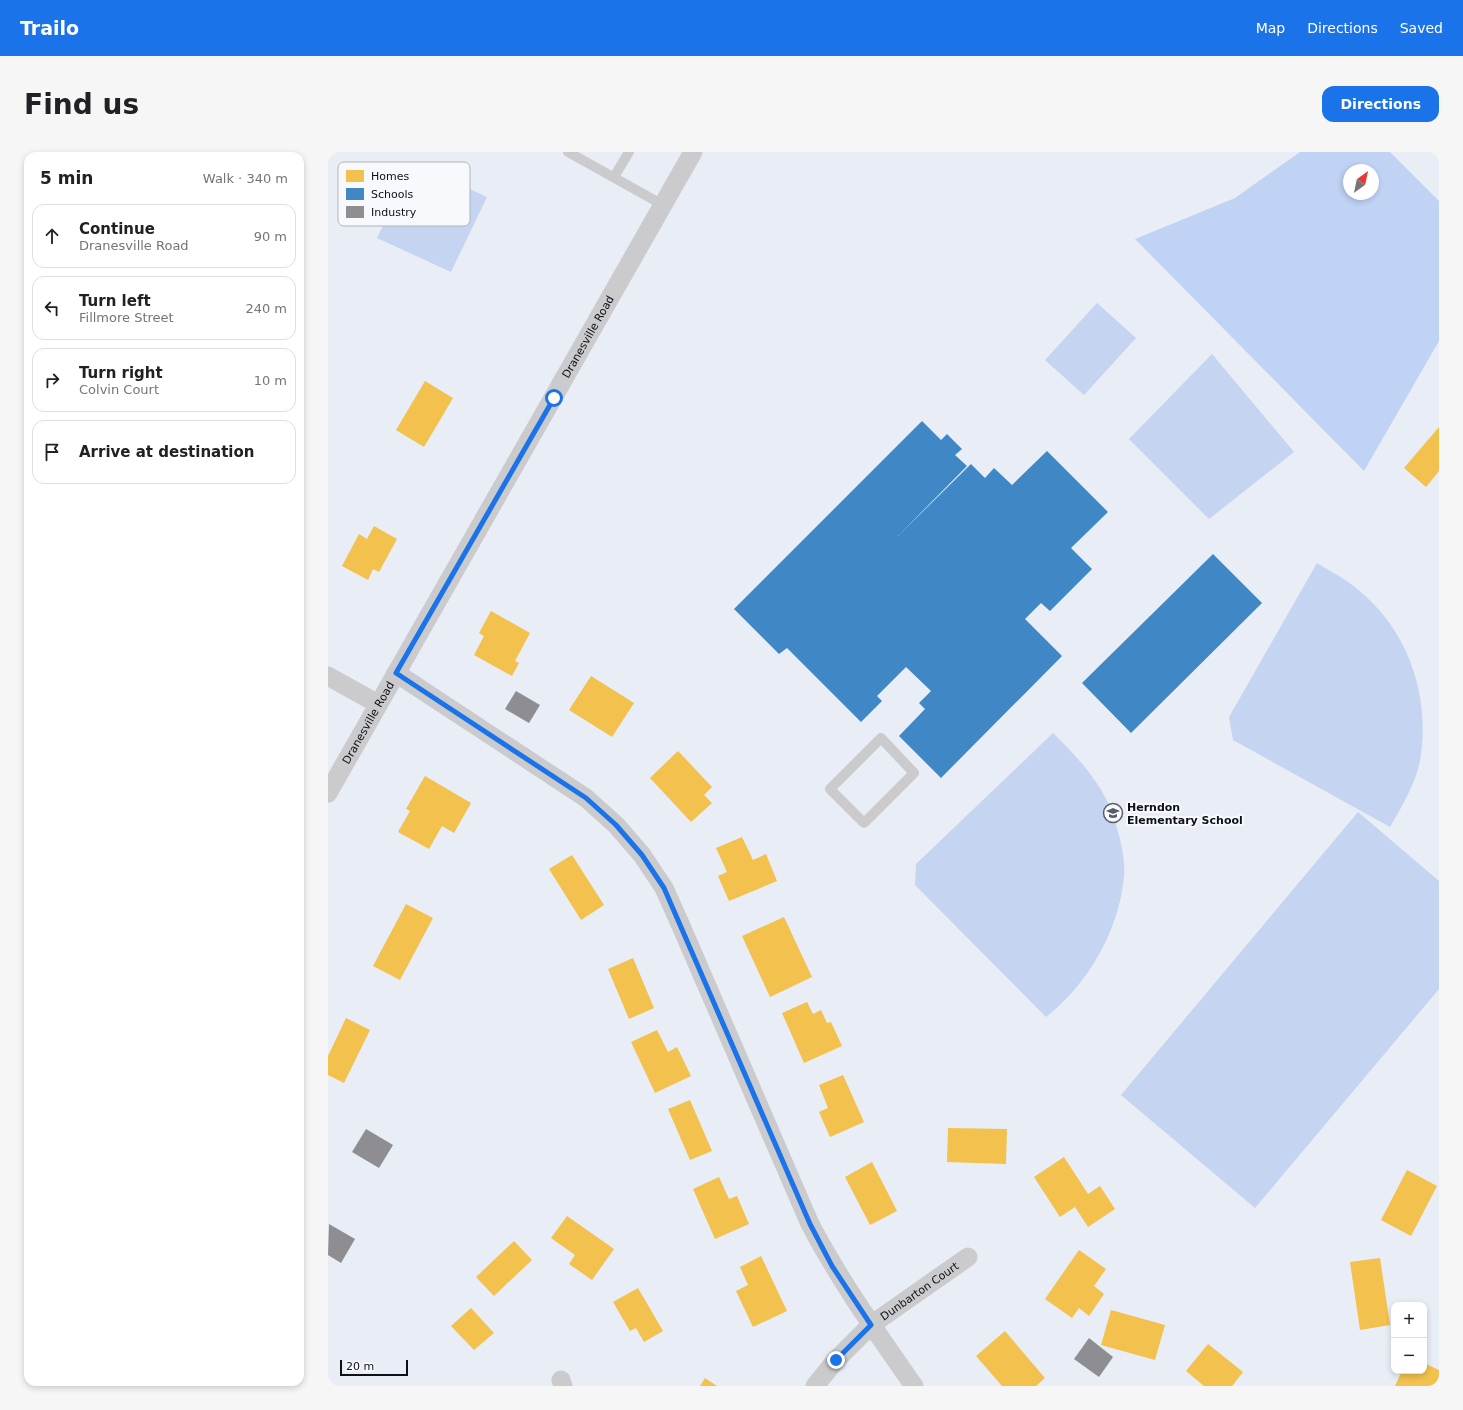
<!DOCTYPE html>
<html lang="en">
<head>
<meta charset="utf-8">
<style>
  :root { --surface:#fff; --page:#f6f6f6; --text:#202124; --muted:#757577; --line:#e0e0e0; --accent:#1a73e8 }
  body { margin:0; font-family:"DejaVu Sans",sans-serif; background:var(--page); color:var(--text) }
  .controls { position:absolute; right:12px; bottom:12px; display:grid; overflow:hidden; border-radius:8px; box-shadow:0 2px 6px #0003 }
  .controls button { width:36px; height:36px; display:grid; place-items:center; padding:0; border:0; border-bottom:1px solid var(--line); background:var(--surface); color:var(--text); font:20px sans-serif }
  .compass { position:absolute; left:1015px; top:12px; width:36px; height:36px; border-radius:50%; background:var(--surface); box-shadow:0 2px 6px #0003; rotate:33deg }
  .scale { position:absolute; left:12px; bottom:10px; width:68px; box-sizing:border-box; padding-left:4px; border:2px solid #0d1017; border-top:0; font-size:11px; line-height:14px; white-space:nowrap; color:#0d1017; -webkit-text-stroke:3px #f7f9fd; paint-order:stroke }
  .stop { position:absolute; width:12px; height:12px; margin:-9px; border:3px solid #1a73e8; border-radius:50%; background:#fff }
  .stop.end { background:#1a73e8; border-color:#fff; box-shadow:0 1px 4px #0008 }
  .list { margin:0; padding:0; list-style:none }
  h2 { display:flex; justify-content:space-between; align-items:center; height:52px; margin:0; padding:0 16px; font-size:17px }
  h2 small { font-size:13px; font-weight:400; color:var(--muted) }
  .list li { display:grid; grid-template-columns:26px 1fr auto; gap:12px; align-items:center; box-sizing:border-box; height:64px; margin:0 8px 8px; padding:0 8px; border:1px solid var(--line); border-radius:12px }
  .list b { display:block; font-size:15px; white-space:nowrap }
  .list p { margin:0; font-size:13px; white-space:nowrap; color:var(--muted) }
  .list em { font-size:13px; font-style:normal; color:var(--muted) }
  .icon { flex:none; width:22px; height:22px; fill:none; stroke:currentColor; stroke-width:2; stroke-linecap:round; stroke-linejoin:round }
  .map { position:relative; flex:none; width:1111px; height:1234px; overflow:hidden; border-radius:12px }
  header { display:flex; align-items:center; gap:24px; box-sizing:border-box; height:56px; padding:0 20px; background:var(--accent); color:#fff }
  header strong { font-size:19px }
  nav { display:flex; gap:22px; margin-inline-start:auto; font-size:14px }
  .intro { display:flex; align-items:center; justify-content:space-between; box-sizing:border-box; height:96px; padding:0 24px }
  h1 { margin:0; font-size:28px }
  .button { padding:10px 18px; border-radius:12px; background:var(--accent); color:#fff; font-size:14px; font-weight:700 }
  main { display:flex; gap:24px; padding:0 24px }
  aside { flex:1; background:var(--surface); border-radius:12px; box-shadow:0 2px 6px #0003 }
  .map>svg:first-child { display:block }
</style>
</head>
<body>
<header>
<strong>Trailo</strong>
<nav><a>Map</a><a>Directions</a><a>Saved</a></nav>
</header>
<div class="intro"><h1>Find us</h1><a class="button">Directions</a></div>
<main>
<aside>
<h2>5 min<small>Walk · 340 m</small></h2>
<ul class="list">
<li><svg class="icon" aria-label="ahead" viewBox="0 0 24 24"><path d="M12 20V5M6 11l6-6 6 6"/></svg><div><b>Continue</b><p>Dranesville Road</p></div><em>90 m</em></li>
<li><svg class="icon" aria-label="left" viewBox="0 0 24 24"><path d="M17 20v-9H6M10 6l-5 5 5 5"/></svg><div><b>Turn left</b><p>Fillmore Street</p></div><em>240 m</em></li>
<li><svg class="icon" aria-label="right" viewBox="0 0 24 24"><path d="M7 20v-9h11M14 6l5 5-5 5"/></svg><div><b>Turn right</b><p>Colvin Court</p></div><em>10 m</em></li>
<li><svg class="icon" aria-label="arrive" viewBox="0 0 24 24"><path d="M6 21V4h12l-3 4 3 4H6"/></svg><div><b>Arrive at destination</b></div></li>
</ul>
</aside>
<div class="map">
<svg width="1111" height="1234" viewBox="0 0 1111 1234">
  <rect width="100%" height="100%" fill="#e9edf6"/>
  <g fill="#c4d4f1">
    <polygon points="85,11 159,45 123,120 49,86"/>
    <polygon points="769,151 808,186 756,243 717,208"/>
    <polygon points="884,202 966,300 881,367 801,287"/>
    <path d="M989,411C1002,419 1016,426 1028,436C1080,477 1103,543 1092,609C1087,633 1074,654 1062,675L905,588L901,565Z"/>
    <path d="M725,581C744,600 764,620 777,645C787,665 798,701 796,724C791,778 761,831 718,865L587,733L588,712Z"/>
    <polygon points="1030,660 1111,729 1111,837 927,1056 793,943"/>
  </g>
  <path fill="#c0d3f5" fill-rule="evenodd" d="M972,0H1062L1111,49V189L1036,319L807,87L907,46ZM1021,18H1045V42H1021Z"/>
  <g fill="#f2c14e">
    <polygon points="97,229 125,246 96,295 68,278"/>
    <polygon points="1111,275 1111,319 1098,335 1076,316"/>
    <polygon points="46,374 69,387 51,420 45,417 40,428 14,414 31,382 39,387"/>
    <polygon points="163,459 202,481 187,509 191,511 184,524 146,503 156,484 151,481"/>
    <polygon points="263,524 306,551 284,585 241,558"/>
    <polygon points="350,599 384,635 376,643 384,651 363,670 322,626"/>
    <polygon points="97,624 143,651 126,681 114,674 101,697 70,680 82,659 78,657"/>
    <polygon points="414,685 425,708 438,702 449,729 401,749 390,724 399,720 388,696"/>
    <polygon points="244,703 276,753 253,768 221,717"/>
    <polygon points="78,752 105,766 72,828 45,814"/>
    <polygon points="456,765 484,825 442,845 414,784"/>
    <polygon points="305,806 326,856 301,867 280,817"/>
    <polygon points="479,850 485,862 493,858 499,871 503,870 514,894 476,911 454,861"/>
    <polygon points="18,866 42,878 16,931 0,923 0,904"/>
    <polygon points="329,878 340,900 349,895 363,924 327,941 303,890"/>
    <polygon points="515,923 536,970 502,985 491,960 500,956 491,933"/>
    <polygon points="362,948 384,999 362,1008 340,957"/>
    <polygon points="620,976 679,977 678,1012 619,1010"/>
    <polygon points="736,1005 760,1042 772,1034 787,1057 760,1075 747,1055 732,1065 706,1025"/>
    <polygon points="544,1010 569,1059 542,1073 517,1025"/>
    <polygon points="1079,1018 1109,1034 1083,1084 1053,1068"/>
    <polygon points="391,1025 401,1047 409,1044 421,1072 387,1087 365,1037"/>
    <polygon points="239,1064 286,1097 264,1128 241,1112 247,1103 223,1086"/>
    <polygon points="186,1089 204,1108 166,1144 148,1125"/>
    <polygon points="751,1098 778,1117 766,1134 776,1142 761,1164 751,1156 744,1166 717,1147"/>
    <polygon points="433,1104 459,1159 425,1175 408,1139 420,1133 412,1115"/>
    <polygon points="1052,1106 1062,1173 1032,1178 1022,1110"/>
    <polygon points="310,1136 335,1179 316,1190 308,1176 302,1179 285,1150"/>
    <polygon points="143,1156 166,1181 146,1198 123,1174"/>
    <polygon points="783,1158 837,1173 827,1208 773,1193"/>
    <polygon points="677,1179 717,1226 708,1234 674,1234 648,1204"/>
    <polygon points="880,1192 915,1220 904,1234 876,1234 858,1219"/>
    <polygon points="1096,1211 1111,1218 1111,1234 1067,1234 1074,1219 1096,1219"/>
    <polygon points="377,1226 389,1234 372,1234"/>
  </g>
  <g fill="#3f88c5">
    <polygon points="594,269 613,288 619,282 634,297 627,303 639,314 570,384 643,312 657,326 666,316 684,333 719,299 780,360 743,396 764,417 722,459 713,451 697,467 734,504 613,626 571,584 597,557 591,551 603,539 578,515 549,544 554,549 533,570 459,496 451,502 406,457"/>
    <polygon points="885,402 934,451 803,581 754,531"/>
  </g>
  <g fill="#8d8d92">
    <polygon points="188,539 212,553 201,571 177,557"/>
    <polygon points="38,977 65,993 51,1016 24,1000"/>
    <polygon points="1,1072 27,1087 13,1111 0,1103"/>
    <polygon points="761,1186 785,1205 771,1225 746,1207"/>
  </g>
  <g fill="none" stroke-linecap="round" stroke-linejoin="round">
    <g stroke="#cbcbce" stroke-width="10">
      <polyline points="240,0 335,53"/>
      <polyline points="286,25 301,0"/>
      <polygon points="553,586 586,621 536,671 502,637"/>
    </g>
    <g stroke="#cbcbce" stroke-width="19">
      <path d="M68,521L258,646L288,673L314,703L336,736L353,774L482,1072C512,1129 549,1181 586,1234"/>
      <polyline points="0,524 50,552"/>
      <path id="s1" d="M0,641L365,0"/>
      <polyline points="233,1228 235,1234"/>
      <path id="s2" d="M487,1234L508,1208L543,1173L640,1105"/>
    </g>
  </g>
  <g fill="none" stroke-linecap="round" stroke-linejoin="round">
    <polyline stroke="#1a73e8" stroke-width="5" points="226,246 68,521 258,646 288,673 314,703 336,736 482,1072 504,1114 543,1173 508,1208"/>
  </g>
  <defs>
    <g id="school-ring" transform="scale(1)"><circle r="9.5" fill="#f7f9fd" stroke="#5a5d65" stroke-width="1.5"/><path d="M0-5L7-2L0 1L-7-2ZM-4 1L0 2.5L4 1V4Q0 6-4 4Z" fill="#5a5d65"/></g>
  </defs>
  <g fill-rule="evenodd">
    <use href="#school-ring" x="785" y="661"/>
  </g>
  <g text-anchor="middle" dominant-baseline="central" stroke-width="4" stroke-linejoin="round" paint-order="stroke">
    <g font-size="11" fill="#0d1017" stroke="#f7f9fd">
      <text stroke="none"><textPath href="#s1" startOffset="525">Dranesville Road</textPath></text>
      <text stroke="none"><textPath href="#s1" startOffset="81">Dranesville Road</textPath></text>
      <text stroke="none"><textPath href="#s2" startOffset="142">Dunbarton Court</textPath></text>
    </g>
    <g font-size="11" font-weight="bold" fill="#0d1017" stroke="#f7f9fd" text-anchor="start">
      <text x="799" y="655">Herndon<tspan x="799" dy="13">Elementary School</tspan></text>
    </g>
  </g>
  <rect x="10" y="10" width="132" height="64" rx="6" fill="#f7f9fd" stroke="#b1b3b8" stroke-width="1"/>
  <rect x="18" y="18" width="18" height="12" fill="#f2c14e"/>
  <rect x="18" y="36" width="18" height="12" fill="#3f88c5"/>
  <rect x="18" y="54" width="18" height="12" fill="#8d8d92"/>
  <g font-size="11" fill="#0d1017">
    <text x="43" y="28">Homes</text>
    <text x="43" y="46">Schools</text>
    <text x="43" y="64">Industry</text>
  </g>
</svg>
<div class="controls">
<button>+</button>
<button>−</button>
</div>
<svg class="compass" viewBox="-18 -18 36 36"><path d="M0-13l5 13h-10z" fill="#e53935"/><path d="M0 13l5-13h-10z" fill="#757577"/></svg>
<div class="scale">20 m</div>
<div class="stop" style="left:226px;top:246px"></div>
<div class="stop end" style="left:508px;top:1208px"></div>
</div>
</main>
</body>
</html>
